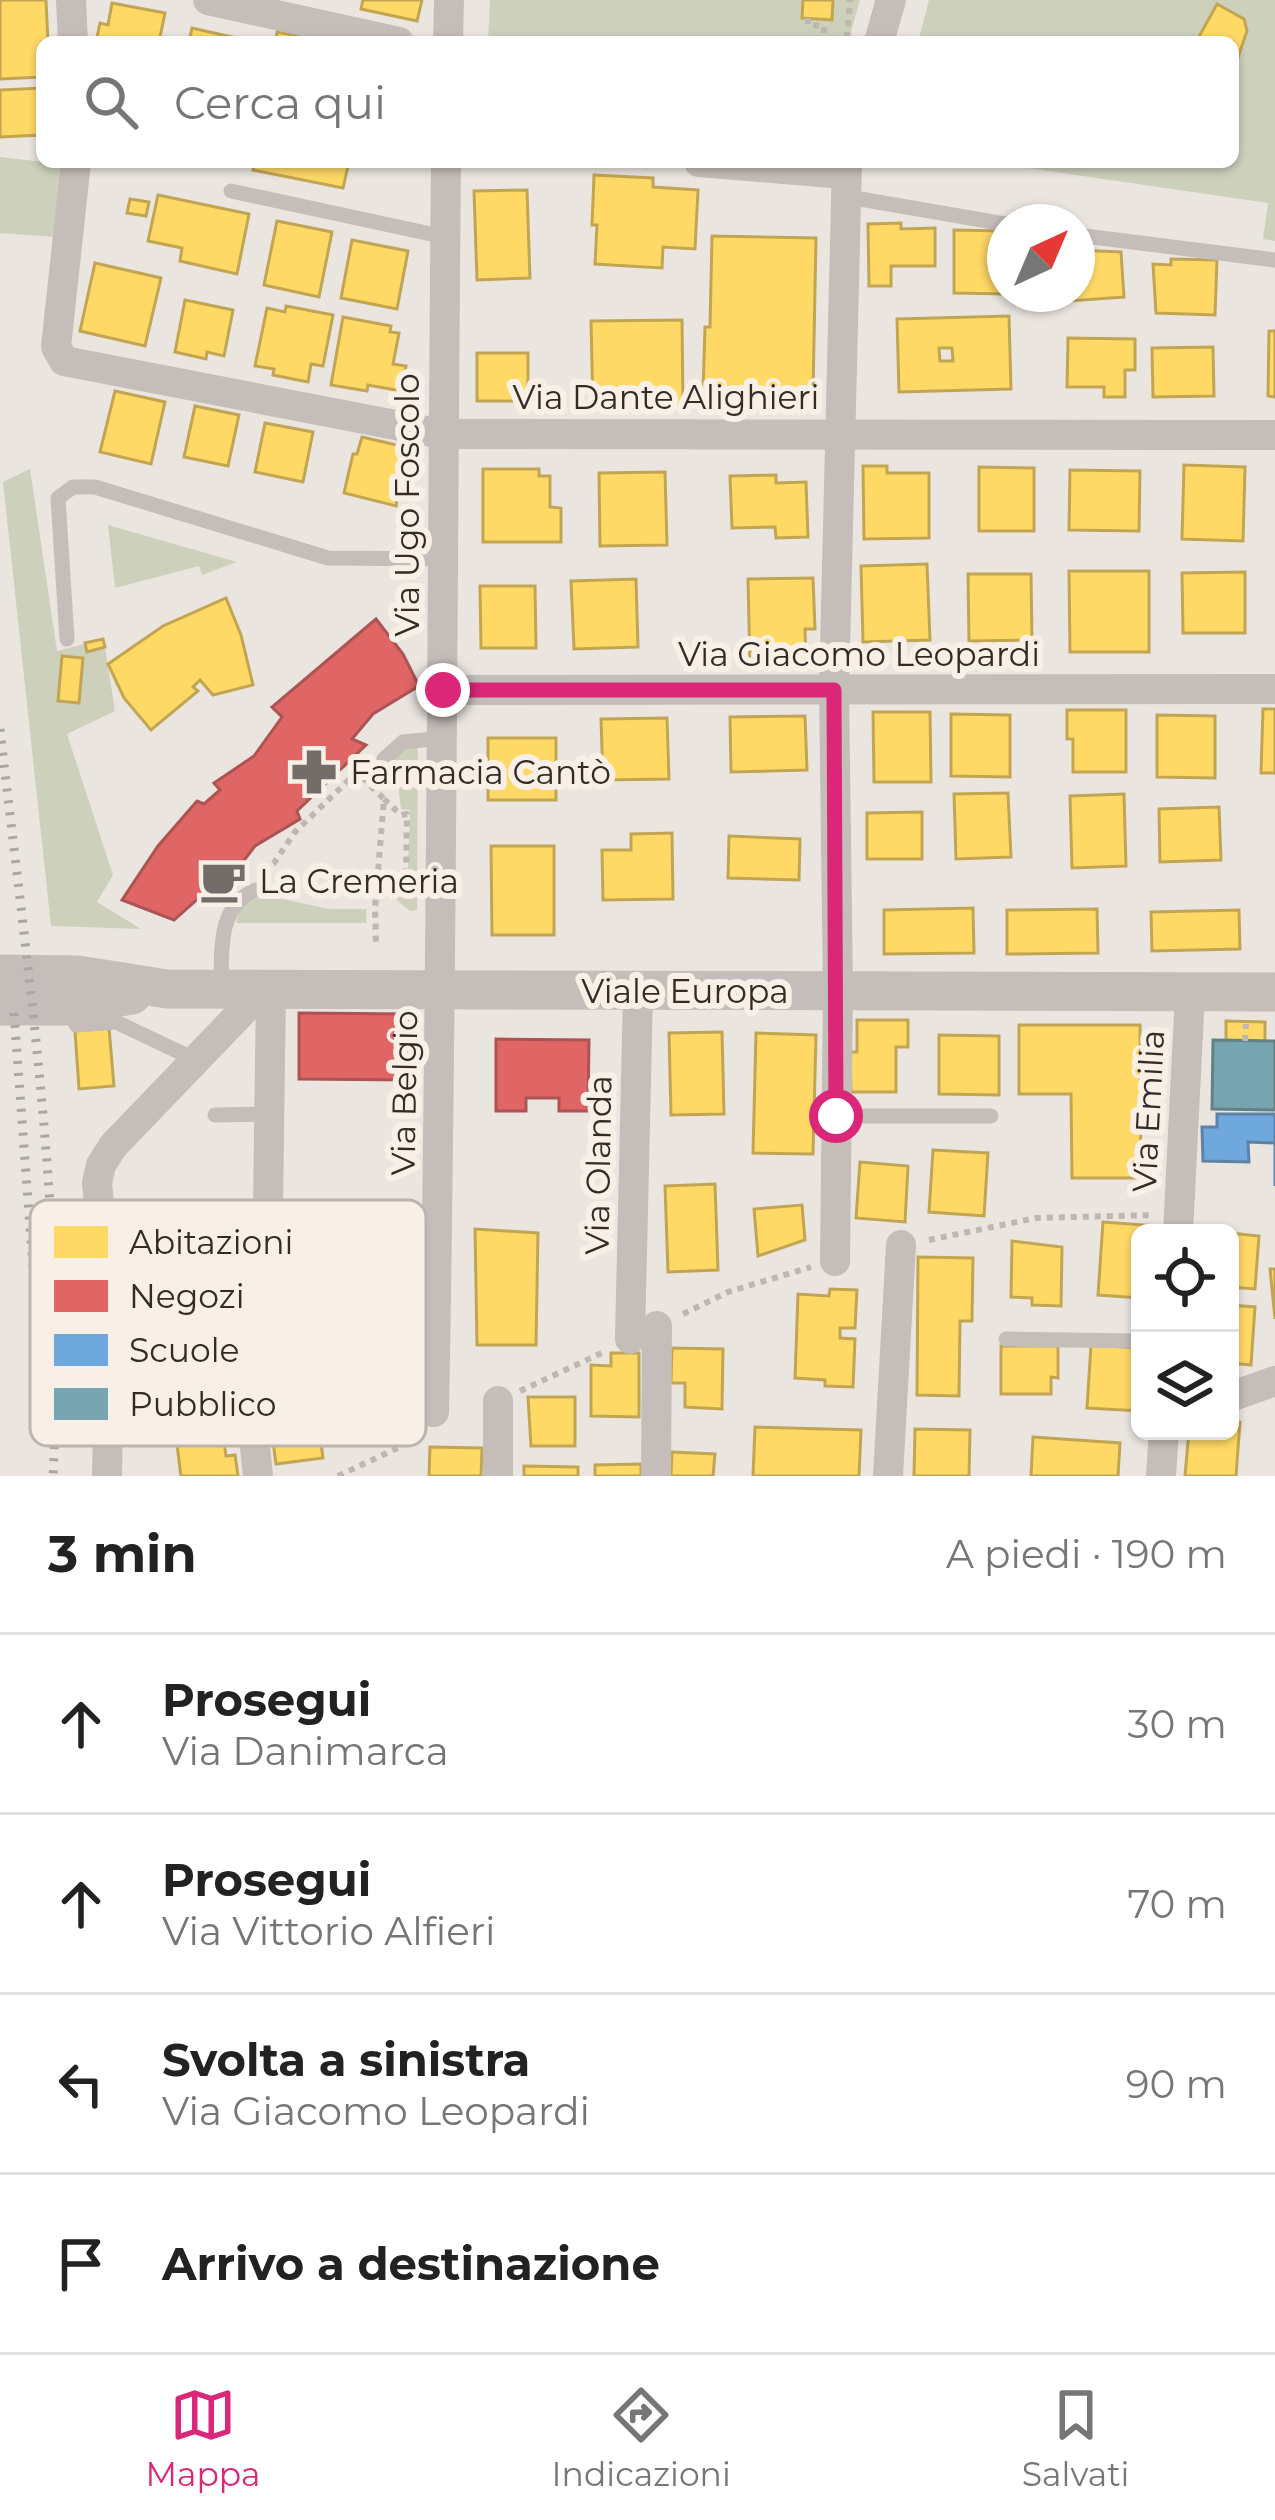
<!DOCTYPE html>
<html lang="it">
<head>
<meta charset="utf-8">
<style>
  :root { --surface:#fff; --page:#f6f6f6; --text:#222; --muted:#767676; --line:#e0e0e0; --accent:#db2777 }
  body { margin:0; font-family:Montserrat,sans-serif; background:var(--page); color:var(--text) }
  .controls { position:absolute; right:36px; bottom:36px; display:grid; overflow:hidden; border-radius:18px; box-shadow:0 3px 9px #0004 }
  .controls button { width:108px; height:108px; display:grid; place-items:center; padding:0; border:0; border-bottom:3px solid var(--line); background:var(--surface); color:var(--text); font:60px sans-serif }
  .compass { position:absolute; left:987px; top:204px; width:108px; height:108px; border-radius:50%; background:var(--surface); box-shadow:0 3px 9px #0004; rotate:44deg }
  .stop { position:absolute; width:36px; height:36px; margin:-27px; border:9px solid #db2777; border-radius:50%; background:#fff }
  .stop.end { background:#db2777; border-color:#fff; box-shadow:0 3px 12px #0008 }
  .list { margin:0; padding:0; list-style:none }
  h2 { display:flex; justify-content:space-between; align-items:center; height:156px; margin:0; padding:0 48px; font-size:51px }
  h2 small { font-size:39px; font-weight:400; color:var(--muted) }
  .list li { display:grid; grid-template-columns:78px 1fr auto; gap:36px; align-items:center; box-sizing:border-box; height:180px; padding:0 48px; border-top:3px solid var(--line) }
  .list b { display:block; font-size:45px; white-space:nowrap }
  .list p { margin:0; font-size:39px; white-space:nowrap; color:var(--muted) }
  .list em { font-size:39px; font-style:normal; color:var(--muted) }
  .icon { flex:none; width:66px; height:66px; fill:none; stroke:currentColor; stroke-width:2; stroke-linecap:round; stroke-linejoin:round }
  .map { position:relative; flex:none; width:1275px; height:1476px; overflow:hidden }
  .search { position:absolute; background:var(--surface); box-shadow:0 3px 9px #0004; left:36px; right:36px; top:36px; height:132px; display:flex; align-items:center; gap:30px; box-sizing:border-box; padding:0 42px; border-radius:18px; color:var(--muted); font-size:45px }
  .sheet { height:876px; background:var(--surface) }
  nav { display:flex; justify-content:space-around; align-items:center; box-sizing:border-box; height:168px; border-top:3px solid var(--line); background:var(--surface); font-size:33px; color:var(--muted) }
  nav a { display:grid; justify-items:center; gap:6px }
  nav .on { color:var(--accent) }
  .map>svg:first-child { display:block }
</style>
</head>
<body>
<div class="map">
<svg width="1275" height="1476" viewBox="0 0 1275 1476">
  <rect width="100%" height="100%" fill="#ebe5e0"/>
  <g fill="#cdd0bb">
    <polygon points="490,0 860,0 850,35 867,40 488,42"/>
    <polygon points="929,0 1275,0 1275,241 1263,239 1268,203 987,162 1233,162 1233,42 918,42"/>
    <polygon points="0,157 61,164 56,237 0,233"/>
    <polygon points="30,469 57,651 103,639 105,647 115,711 67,734 113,875 97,902 141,929 51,926 3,482"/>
    <polygon points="108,525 237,562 202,575 199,566 115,588"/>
    <polygon points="418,743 417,910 410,911 392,896 399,872 408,871 410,810 401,809 397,774 386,764 406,747"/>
    <path d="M269,896L329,909H366V923H236C238,904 253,897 269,896Z"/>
  </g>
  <g fill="#ffd966" stroke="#c2a553" stroke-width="3" fill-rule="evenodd">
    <polygon points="0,0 46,0 48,42 42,42 42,77 0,79"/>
    <polygon points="363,0 422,0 417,21 361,9"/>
    <polygon points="803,0 833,0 832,20 802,18"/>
    <polygon points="112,3 165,13 159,42 96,42 100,23 108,25"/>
    <polygon points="1217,4 1244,19 1247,31 1233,72 1233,42 1196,42"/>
    <polygon points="192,28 245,40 245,42 189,42"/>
    <polygon points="277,32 331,42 276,42"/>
    <polygon points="42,88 42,135 0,137 0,90"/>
    <polygon points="255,162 349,162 343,188 253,170"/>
    <polygon points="594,175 653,178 653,187 698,190 695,249 663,247 662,268 595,264 597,225 592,225"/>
    <polygon points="527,190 530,278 477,280 474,191"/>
    <polygon points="158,195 249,214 237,274 180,261 182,248 148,241"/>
    <polygon points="130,199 149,202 146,216 127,213"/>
    <polygon points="277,221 332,232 319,297 264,285"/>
    <polygon points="901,223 901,229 935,228 935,266 891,266 891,286 869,286 868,224"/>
    <polygon points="954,230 1005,231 1005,294 954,293"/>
    <polygon points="712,236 816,238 813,393 703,391 705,327 710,327"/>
    <polygon points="352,240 408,251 397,309 341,298"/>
    <polygon points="1077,250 1121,252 1124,297 1069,301 1069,294 1077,294"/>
    <polygon points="1171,259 1217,260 1215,315 1156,313 1153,264 1171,265"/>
    <polygon points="95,263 161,278 145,346 80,331"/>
    <polygon points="185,300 233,310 224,356 207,352 206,359 175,352"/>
    <polygon points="286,306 333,315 323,366 311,364 308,382 273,375 274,369 255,366 267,308 285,312"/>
    <path d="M1009,316L1011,389L899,392L897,319ZM939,348H952L953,361H940Z"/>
    <polygon points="343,317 391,326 390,332 399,333 393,364 406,366 401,391 368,385 367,391 331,385"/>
    <polygon points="682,320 683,407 593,408 591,321"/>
    <polygon points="1269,331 1275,331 1275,397 1268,396"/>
    <polygon points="1068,338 1135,339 1135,370 1125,370 1125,397 1104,397 1104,387 1067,387"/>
    <polygon points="1213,347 1214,396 1153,397 1152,348"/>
    <rect x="477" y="353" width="51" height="48"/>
    <polygon points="115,391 165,402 151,464 100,452"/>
    <polygon points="195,406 239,415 228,466 184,457"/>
    <polygon points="265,423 313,432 303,482 255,472"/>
    <polygon points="362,437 405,447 396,506 344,493 353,454 357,454"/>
    <polygon points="1184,465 1245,467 1243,541 1182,539"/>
    <polygon points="863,466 887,466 887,473 929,473 929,538 864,539"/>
    <polygon points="979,467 1034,468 1034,531 979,531"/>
    <polygon points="483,469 539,469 539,476 550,476 550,507 561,508 561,542 483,542"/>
    <polygon points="1070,470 1140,471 1139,531 1069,530"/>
    <polygon points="665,472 667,545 600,546 599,473"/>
    <polygon points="776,475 776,483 806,482 808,537 776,538 775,527 732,528 730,476"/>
    <polygon points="927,564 930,640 863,642 861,566"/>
    <polygon points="1069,571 1149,571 1149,652 1070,652"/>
    <polygon points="1245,572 1245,633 1183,633 1182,573"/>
    <polygon points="968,574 1031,574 1032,640 969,641"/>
    <polygon points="813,578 815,629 805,629 806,663 750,664 748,579"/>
    <polygon points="636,579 638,647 574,649 571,581"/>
    <polygon points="480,586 535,586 536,648 481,648"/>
    <polygon points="226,598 241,635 253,685 213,695 200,680 193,687 198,691 151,730 124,698 108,664 163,626"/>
    <polygon points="103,639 105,647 87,652 85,643"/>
    <polygon points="62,656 83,658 79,703 58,701"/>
    <polygon points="1263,709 1275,709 1275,773 1261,773"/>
    <polygon points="1067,710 1126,710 1126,772 1073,772 1073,739 1067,739"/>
    <polygon points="873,712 930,712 931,782 874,782"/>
    <polygon points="951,714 1010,715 1010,777 951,776"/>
    <polygon points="1157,715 1215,716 1215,778 1157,777"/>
    <polygon points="805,716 807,770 731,772 730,717"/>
    <polygon points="667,718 669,779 603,780 601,719"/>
    <rect x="488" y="738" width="68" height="62"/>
    <polygon points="1008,793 1011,857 956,859 954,794"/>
    <polygon points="1124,794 1126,866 1072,868 1070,796"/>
    <polygon points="1219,807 1221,860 1160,862 1159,809"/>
    <polygon points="922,812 922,859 867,859 867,813"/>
    <polygon points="672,833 673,899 603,900 602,850 631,850 631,834"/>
    <polygon points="729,836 800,839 799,880 728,878"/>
    <polygon points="491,846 554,846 554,935 492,935"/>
    <polygon points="973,908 974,953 884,954 884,910"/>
    <polygon points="1097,909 1098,953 1007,954 1007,910"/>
    <polygon points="1239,910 1240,949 1152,951 1151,912"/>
    <polygon points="857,1020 908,1020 908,1047 896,1047 896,1092 851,1092 850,1052 857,1052"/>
    <polygon points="1226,1021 1265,1022 1265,1041 1226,1040"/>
    <polygon points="1019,1025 1140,1025 1141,1178 1072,1178 1071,1094 1019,1094"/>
    <polygon points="109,1028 114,1086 79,1089 75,1031"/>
    <polygon points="722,1032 724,1114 671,1115 669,1033"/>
    <polygon points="756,1033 816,1035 813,1154 753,1153"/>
    <polygon points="939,1035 999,1036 999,1095 939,1094"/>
    <polygon points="933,1150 988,1153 984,1216 929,1212"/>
    <polygon points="860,1162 908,1166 905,1222 856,1218"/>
    <polygon points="715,1184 718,1270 668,1272 665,1186"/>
    <polygon points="802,1205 805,1240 758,1256 754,1209"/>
    <polygon points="1103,1222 1156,1226 1155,1233 1140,1233 1140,1298 1098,1295"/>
    <polygon points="475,1229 538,1233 536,1345 477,1345"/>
    <polygon points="1230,1233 1259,1236 1255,1289 1230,1287"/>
    <polygon points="1012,1241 1062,1247 1061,1306 1032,1305 1032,1298 1011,1297"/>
    <polygon points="918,1257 973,1258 972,1321 960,1321 959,1396 917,1395"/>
    <polygon points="1270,1269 1275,1269 1275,1319"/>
    <polygon points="830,1289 857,1290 855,1328 840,1328 840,1338 855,1339 853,1387 825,1386 825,1380 795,1378 798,1294 829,1296"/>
    <polygon points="1230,1305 1255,1307 1251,1365 1230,1363"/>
    <polygon points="1091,1345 1140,1348 1140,1411 1087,1408"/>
    <polygon points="1001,1346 1058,1346 1058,1378 1051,1377 1051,1394 1001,1394"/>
    <polygon points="672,1348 723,1349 722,1409 685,1407 685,1383 671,1383"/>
    <polygon points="225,1352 230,1391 217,1392 226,1456 235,1455 238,1476 181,1476 166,1359"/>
    <polygon points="611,1353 639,1353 639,1417 591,1416 591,1365 611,1366"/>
    <polygon points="311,1368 323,1458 276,1464 264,1375"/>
    <polygon points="528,1397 575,1397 575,1446 531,1446"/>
    <polygon points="1230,1421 1240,1422 1236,1476 1185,1476 1189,1431 1230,1431"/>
    <polygon points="755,1427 861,1430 859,1476 753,1476"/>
    <polygon points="915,1429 970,1430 969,1476 914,1476"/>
    <polygon points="1033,1437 1120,1443 1118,1476 1031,1476"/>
    <polygon points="430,1447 482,1448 481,1476 429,1476"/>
    <polygon points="672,1452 715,1454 713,1476 671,1476"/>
    <polygon points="641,1464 641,1476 595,1476 595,1465"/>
    <polygon points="524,1466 578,1467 578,1476 524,1476"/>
  </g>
  <g fill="#e06666" stroke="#ac5453" stroke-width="3">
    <polygon points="376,619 403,654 419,686 373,714 352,739 366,745 297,811 300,819 255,846 212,902 200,897 174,920 122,900 158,846 197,801 204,804 220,790 214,783 254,756 282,717 272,707"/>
    <polygon points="299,1013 409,1014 408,1080 299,1079"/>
    <polygon points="496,1039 589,1040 588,1111 559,1111 559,1098 526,1098 526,1111 496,1111"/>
  </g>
  <polygon fill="#6fa8dc" stroke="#5d82a6" stroke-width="3" points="1217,1114 1275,1114 1275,1186 1275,1143 1248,1142 1249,1162 1203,1161 1202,1127 1217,1127"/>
  <polygon fill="#76a5af" stroke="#628086" stroke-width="3" points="1213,1040 1275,1041 1275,1110 1212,1109"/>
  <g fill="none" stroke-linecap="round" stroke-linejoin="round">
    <g stroke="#bdb6b1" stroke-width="6" stroke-dasharray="6 6" stroke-linecap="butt">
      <polyline points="808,18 808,25 824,26 823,42"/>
      <polyline points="847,38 850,0"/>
      <polyline points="384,799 401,815 407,814 406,877 413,877"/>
      <polyline points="263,870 274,863 295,832 357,772 384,799 375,908 376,945"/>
      <polyline points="1245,1041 1246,1024"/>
      <polyline points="929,1240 1036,1218 1154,1215"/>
      <polyline points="683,1314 728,1292 811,1267"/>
      <polyline points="520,1391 606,1351"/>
      <polyline points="338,1476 421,1437"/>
    </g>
    <g stroke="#c4bdb9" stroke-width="15">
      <polyline points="231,191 445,237"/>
      <polyline points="843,196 1005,224"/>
      <polyline points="1077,235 1275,260"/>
      <polyline points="67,639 58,498 73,487 95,487 328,558 440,559"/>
      <polyline points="384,759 403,742 442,738"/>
      <path d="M221,987C222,951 217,905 256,890"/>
      <polyline points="76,1025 116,1022 196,1060"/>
      <polyline points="215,1115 269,1114"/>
      <polyline points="836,1116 991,1116"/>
      <polyline points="1006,1339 1140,1341"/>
    </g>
    <g stroke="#c4bdb9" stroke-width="30">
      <polyline points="71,0 73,42"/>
      <polyline points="208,0 399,42"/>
      <polyline points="448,42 449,0"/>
      <polyline points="879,42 891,0"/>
      <polyline points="76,162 56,347 64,361 442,434 1275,435"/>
      <polyline points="699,162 844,174"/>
      <polyline points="443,690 1275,689"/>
      <polyline points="1178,1233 1190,993"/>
      <polyline points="835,1261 838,990 834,690 847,162"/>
      <polyline points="630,1339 638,993"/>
      <polyline points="1230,1397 1275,1381"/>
      <path d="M434,1412C442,995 442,579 446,162"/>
      <polyline points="107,1476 110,1323 97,1183 101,1165 113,1146 262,991"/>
      <polyline points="258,1476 241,1313 267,1279 271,991"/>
      <polyline points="498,1476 498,1401"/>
      <polyline points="656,1476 657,1326"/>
      <polyline points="888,1476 901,1245"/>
      <polyline points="1161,1476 1164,1431"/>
    </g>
    <g stroke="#c4bdb9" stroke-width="39">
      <polyline points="0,974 78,975 167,989 1275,992"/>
      <polyline points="0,1006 66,1006 132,995"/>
    </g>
    <g stroke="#aba6a3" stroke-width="9" stroke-dasharray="3 9" stroke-linecap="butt">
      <path d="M0,729C28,976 66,1227 53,1476"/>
      <polyline points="14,1013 35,1294"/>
    </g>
  </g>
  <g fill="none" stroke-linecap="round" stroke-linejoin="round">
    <polyline stroke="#db2777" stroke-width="15" points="443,690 834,690 836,1116"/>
  </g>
  <defs>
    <g id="pharmacy-bare" transform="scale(3.6)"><path d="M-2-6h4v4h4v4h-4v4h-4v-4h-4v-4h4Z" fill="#746c68" stroke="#f8efe7" stroke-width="2.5" paint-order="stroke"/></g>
    <g id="cafe-bare" transform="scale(3.6)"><path d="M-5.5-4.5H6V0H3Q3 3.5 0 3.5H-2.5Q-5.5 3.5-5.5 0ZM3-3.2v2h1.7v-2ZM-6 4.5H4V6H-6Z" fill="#746c68" stroke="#f8efe7" stroke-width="2.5" paint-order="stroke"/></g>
  </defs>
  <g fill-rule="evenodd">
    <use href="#pharmacy-bare" x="314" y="772"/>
    <use href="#cafe-bare" x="223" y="881"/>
  </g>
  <g text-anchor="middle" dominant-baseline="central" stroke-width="12" stroke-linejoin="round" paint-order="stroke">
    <g font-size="33" fill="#342b27" stroke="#f8efe7">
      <text x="666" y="397">Via Dante Alighieri</text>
      <text transform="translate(407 505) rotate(-90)">Via Ugo Foscolo</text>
      <text x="859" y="654">Via Giacomo Leopardi</text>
      <text x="685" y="991">Viale Europa</text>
      <text transform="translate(404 1093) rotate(-89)">Via Belgio</text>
      <text transform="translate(1148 1111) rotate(-87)">Via Emilia</text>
      <text transform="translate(598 1165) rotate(-89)">Via Olanda</text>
    </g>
    <g font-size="33" fill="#342b27" stroke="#f8efe7" text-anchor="start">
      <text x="350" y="772">Farmacia Cantò</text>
      <text x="259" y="881">La Cremeria</text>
    </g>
  </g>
  <rect x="30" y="1200" width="396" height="246" rx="18" fill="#f8efe7" stroke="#bdb4ad" stroke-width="3"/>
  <rect x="54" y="1226" width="54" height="32" fill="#ffd966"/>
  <rect x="54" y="1280" width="54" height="32" fill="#e06666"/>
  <rect x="54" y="1334" width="54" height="32" fill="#6fa8dc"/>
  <rect x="54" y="1388" width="54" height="32" fill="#76a5af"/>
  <g font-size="33" fill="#342b27">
    <text x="129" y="1254">Abitazioni</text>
    <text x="129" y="1308">Negozi</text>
    <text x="129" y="1362">Scuole</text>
    <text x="129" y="1416">Pubblico</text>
  </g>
</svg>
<div class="controls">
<button><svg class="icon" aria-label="locate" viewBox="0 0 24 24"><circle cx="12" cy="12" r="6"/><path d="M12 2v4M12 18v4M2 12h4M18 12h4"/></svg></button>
<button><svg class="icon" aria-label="layers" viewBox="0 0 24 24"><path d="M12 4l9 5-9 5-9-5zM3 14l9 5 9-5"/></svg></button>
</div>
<svg class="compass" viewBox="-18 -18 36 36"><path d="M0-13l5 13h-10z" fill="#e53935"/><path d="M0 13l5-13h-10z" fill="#767676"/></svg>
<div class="stop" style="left:836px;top:1116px"></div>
<div class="stop end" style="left:443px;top:690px"></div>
<div class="search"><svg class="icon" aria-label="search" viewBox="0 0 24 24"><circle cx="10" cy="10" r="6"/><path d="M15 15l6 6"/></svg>Cerca qui</div>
</div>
<section class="sheet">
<h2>3 min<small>A piedi · 190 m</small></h2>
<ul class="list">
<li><svg class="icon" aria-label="ahead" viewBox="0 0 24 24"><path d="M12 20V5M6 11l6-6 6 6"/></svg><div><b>Prosegui</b><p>Via Danimarca</p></div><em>30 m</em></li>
<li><svg class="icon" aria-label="ahead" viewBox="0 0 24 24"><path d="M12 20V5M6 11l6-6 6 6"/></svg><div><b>Prosegui</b><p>Via Vittorio Alfieri</p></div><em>70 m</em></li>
<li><svg class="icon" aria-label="left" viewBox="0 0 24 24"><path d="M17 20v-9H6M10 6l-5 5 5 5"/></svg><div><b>Svolta a sinistra</b><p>Via Giacomo Leopardi</p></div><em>90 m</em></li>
<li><svg class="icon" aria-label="arrive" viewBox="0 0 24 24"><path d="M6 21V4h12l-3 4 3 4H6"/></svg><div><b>Arrivo a destinazione</b></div></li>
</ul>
</section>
<nav>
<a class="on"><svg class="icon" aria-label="map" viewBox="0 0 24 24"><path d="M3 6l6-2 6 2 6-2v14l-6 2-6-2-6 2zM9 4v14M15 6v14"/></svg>Mappa</a>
<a><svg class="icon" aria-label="directions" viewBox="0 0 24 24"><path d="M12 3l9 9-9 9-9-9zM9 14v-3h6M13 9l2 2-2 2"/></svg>Indicazioni</a>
<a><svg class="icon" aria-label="saved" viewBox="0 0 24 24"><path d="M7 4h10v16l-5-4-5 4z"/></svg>Salvati</a>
</nav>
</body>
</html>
